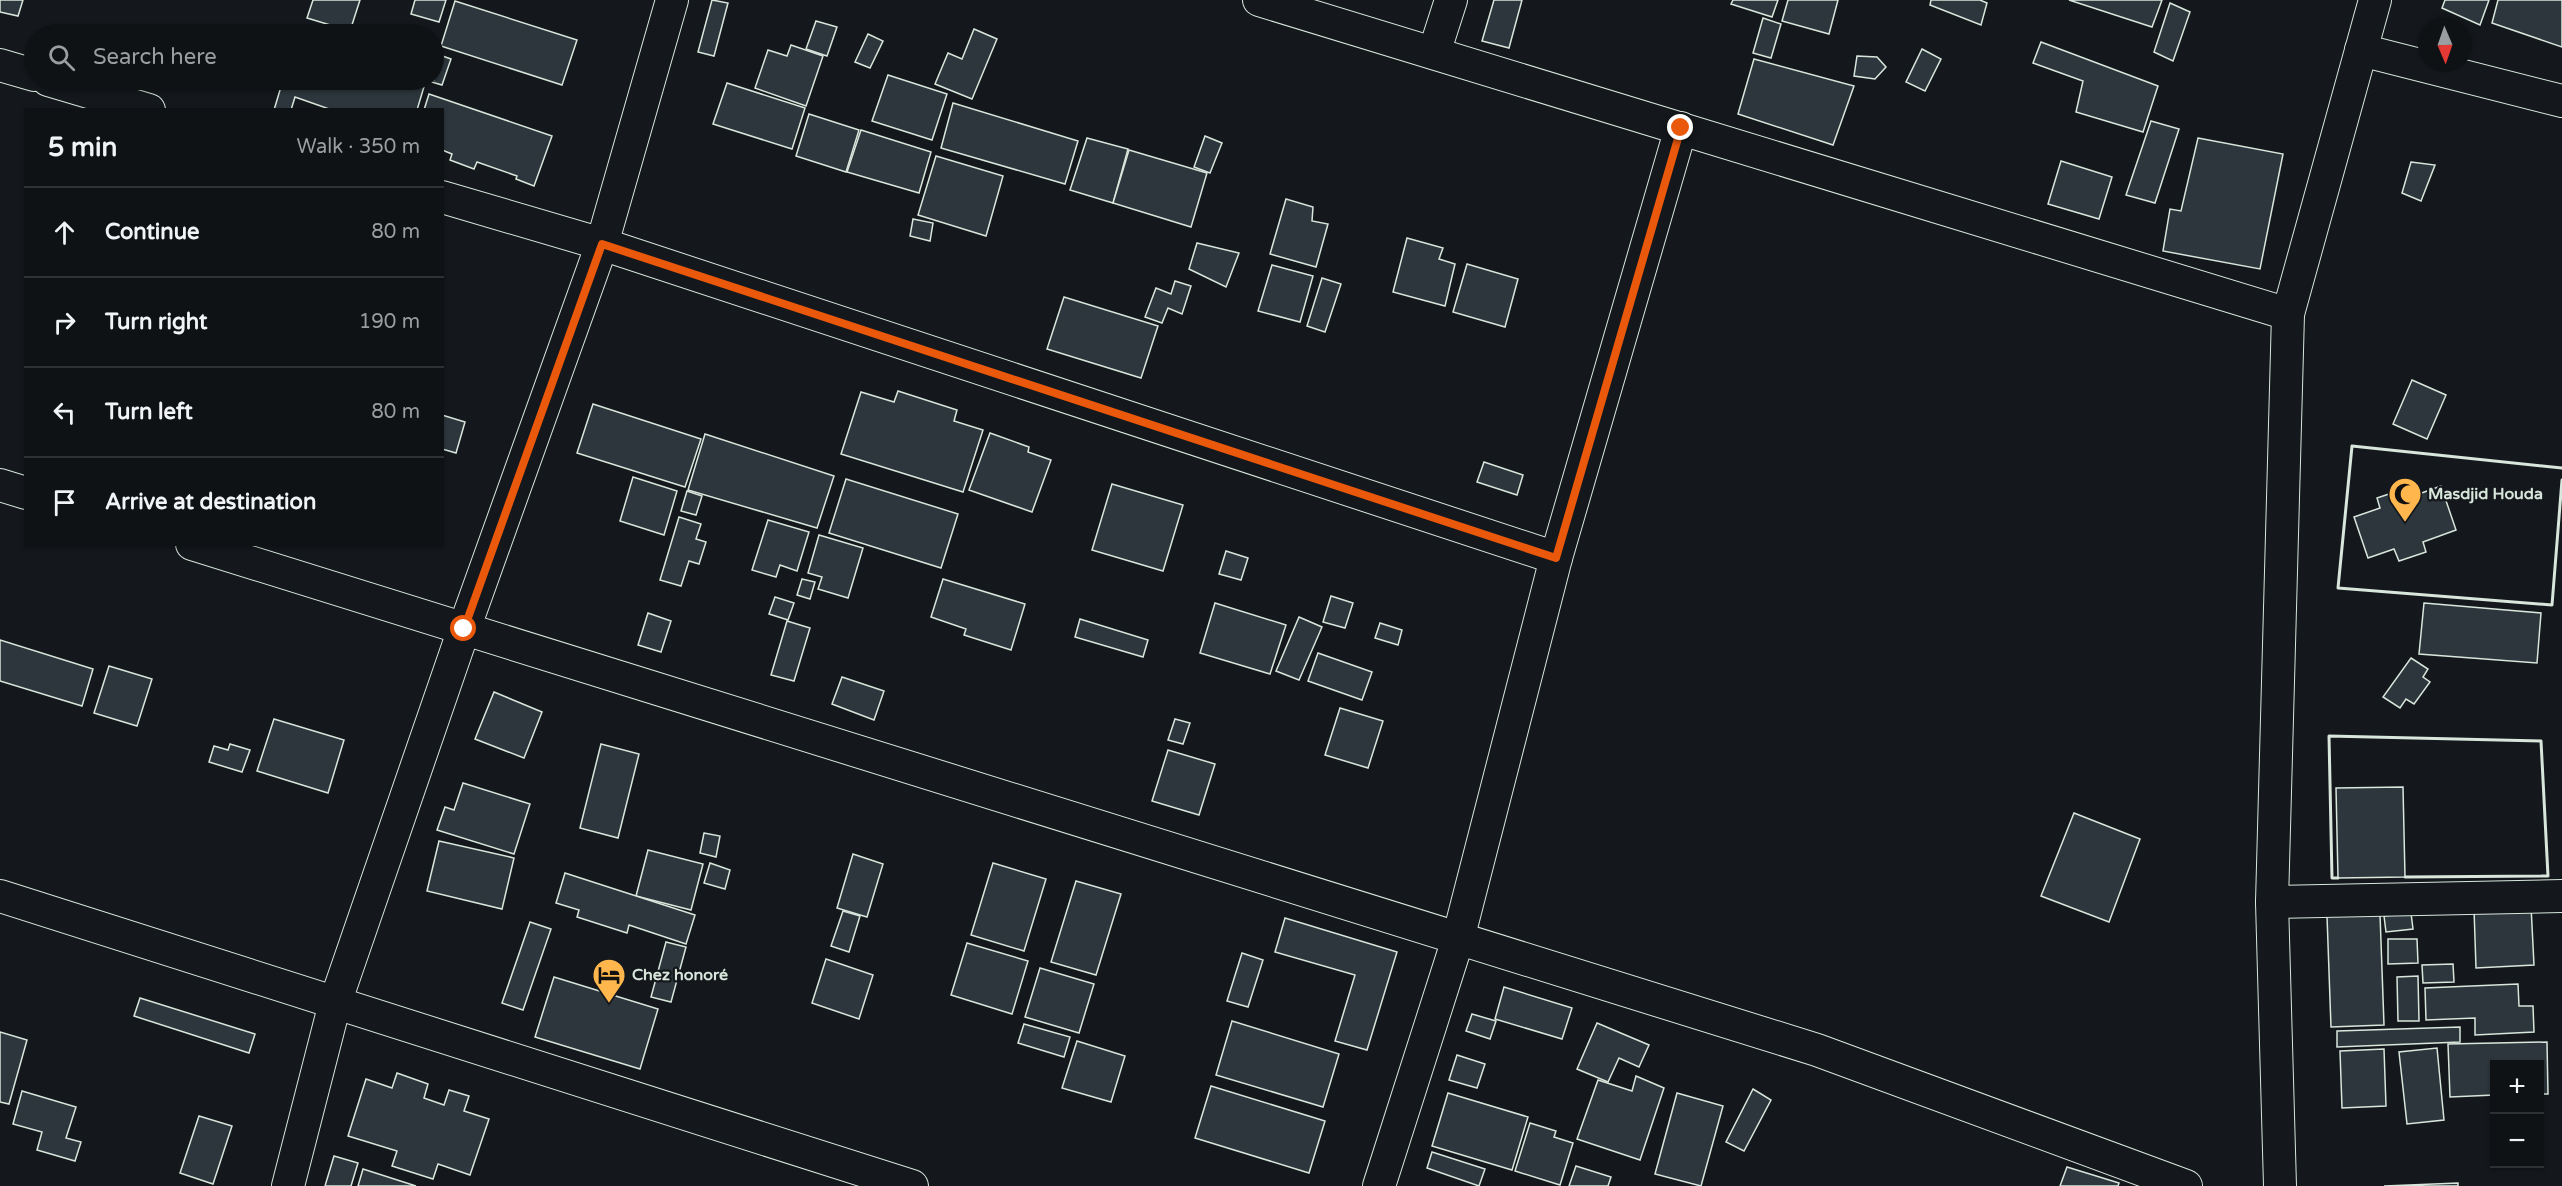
<!DOCTYPE html>
<html lang="en">
<head>
<meta charset="utf-8">
<style>
  :root { --surface:#0f1215; --page:#1d2022; --text:#f1f3f6; --muted:#9b9ea0; --line:#2f3234 }
  body { margin:0; font-family:"Varela Round",sans-serif; background:var(--page); color:var(--text) }
  .controls { position:absolute; right:18px; bottom:18px; display:grid; overflow:hidden; border-radius:0px; box-shadow:0 2px 4px #0004 }
  .controls button { width:54px; height:54px; display:grid; place-items:center; padding:0; border:0; border-bottom:2px solid var(--line); background:var(--surface); color:var(--text); font:30px sans-serif }
  .compass { position:absolute; left:2418px; top:18px; width:54px; height:54px; border-radius:50%; background:var(--surface); box-shadow:0 2px 4px #0004; rotate:178deg }
  .stop { position:absolute; width:18px; height:18px; margin:-14px; border:4px solid #ea580c; border-radius:50%; background:#fff }
  .stop.end { background:#ea580c; border-color:#fff; box-shadow:0 2px 6px #0008 }
  .list { margin:0; padding:0; list-style:none }
  h2 { display:flex; justify-content:space-between; align-items:center; height:78px; margin:0; padding:0 24px; font-size:26px }
  h2 small { font-size:20px; font-weight:400; color:var(--muted) }
  .list li { display:grid; grid-template-columns:39px 1fr auto; gap:18px; align-items:center; box-sizing:border-box; height:90px; padding:0 24px; border-top:2px solid var(--line) }
  .list b { display:block; font-size:22px; white-space:nowrap }
  .list em { font-size:20px; font-style:normal; color:var(--muted) }
  .icon { flex:none; width:33px; height:33px; fill:none; stroke:currentColor; stroke-width:2; stroke-linecap:round; stroke-linejoin:round }
  .map { position:relative; flex:none; width:2562px; height:1186px; overflow:hidden }
  .search { position:absolute; background:var(--surface); box-shadow:0 2px 4px #0004; left:24px; top:24px; width:420px; height:66px; display:flex; align-items:center; gap:15px; box-sizing:border-box; padding:0 21px; border-radius:33px; color:var(--muted); font-size:22px }
  .panel { position:absolute; background:var(--surface); box-shadow:0 2px 4px #0004; left:24px; top:108px; width:420px; height:438px; border-radius:0px }
  .map>svg:first-child { display:block }
</style>
</head>
<body>
<div class="map">
<svg width="2562" height="1186" viewBox="0 0 2562 1186">
  <rect width="100%" height="100%" fill="#14181c"/>
  <g fill="#2c363c" stroke="#d8e6dc" stroke-width="1.5">
    <polygon points="0,0 23,0 18,16 0,12"/>
    <polygon points="313,0 360,0 350,31 307,18"/>
    <polygon points="415,0 446,0 439,22 411,14"/>
    <polygon points="712,0 728,3 714,56 698,52"/>
    <polygon points="1494,0 1522,0 1509,48 1482,41"/>
    <polygon points="1733,0 1778,0 1772,17 1731,4"/>
    <polygon points="1788,0 1838,0 1829,34 1782,21"/>
    <polygon points="1931,0 1980,0 1987,3 1981,25 1930,5"/>
    <polygon points="2069,0 2162,0 2152,27"/>
    <polygon points="2445,0 2489,0 2480,25 2442,8"/>
    <polygon points="2498,0 2562,0 2562,47 2492,23"/>
    <polygon points="455,1 577,40 562,85 441,46"/>
    <polygon points="2170,3 2190,12 2173,61 2154,52"/>
    <polygon points="1763,18 1781,24 1771,58 1753,53"/>
    <polygon points="816,21 837,27 827,56 806,49"/>
    <polygon points="974,29 997,39 972,99 935,84 948,53 962,59"/>
    <polygon points="868,34 883,41 870,68 855,62"/>
    <polygon points="2041,42 2158,86 2143,132 2076,112 2083,81 2033,63"/>
    <polygon points="791,45 823,56 806,106 755,88 768,50 787,56"/>
    <polygon points="1922,49 1941,59 1925,91 1906,82"/>
    <polygon points="434,53 451,59 442,85 425,80 434,80"/>
    <polygon points="1857,56 1877,57 1886,67 1875,79 1854,76"/>
    <polygon points="1754,59 1854,86 1833,145 1738,114"/>
    <polygon points="888,75 947,94 932,140 872,121"/>
    <polygon points="283,80 426,80 417,110 332,110 295,97 291,110 274,110"/>
    <polygon points="727,83 805,108 792,149 713,124"/>
    <polygon points="429,94 552,136 534,186 516,179 517,176 477,162 474,169 450,160 452,154 442,150 442,110 424,110"/>
    <polygon points="953,103 1078,141 1065,184 941,148"/>
    <polygon points="809,114 859,130 846,172 796,156"/>
    <polygon points="2151,121 2179,129 2155,203 2126,195"/>
    <polygon points="861,130 931,152 919,193 847,172"/>
    <polygon points="1205,136 1222,143 1210,173 1194,167"/>
    <polygon points="1087,138 1128,149 1113,203 1070,190"/>
    <polygon points="2198,138 2283,154 2260,269 2163,251 2170,209 2181,211"/>
    <polygon points="1129,150 1207,173 1191,227 1113,203"/>
    <polygon points="936,156 1003,176 986,236 918,215"/>
    <polygon points="2061,161 2112,177 2099,219 2048,204"/>
    <polygon points="2411,162 2435,165 2421,201 2402,193"/>
    <polygon points="1286,199 1313,207 1312,221 1328,224 1316,267 1270,254"/>
    <polygon points="913,219 933,223 930,241 910,236"/>
    <polygon points="1407,238 1443,248 1439,259 1455,264 1445,306 1393,292"/>
    <polygon points="1197,243 1239,253 1226,287 1189,269"/>
    <polygon points="1467,264 1518,279 1505,327 1453,312"/>
    <polygon points="1272,265 1313,276 1300,322 1258,311"/>
    <polygon points="1322,278 1341,284 1325,332 1307,326"/>
    <polygon points="1175,281 1191,286 1182,314 1168,308 1162,323 1145,317 1156,288 1171,294"/>
    <polygon points="1064,297 1158,326 1141,378 1047,349"/>
    <polygon points="2412,380 2446,395 2427,439 2393,424"/>
    <polygon points="898,391 957,410 954,421 983,430 963,492 841,454 861,392 894,402"/>
    <polygon points="593,404 701,439 685,487 577,453"/>
    <polygon points="442,415 465,422 456,453 442,449"/>
    <polygon points="990,433 1029,447 1028,452 1051,460 1032,512 969,490"/>
    <polygon points="705,434 834,476 817,528 688,490"/>
    <polygon points="1484,462 1523,475 1517,495 1477,482"/>
    <polygon points="633,477 677,491 664,535 620,521"/>
    <polygon points="846,479 958,514 941,568 829,533"/>
    <polygon points="1112,484 1183,505 1163,571 1092,550"/>
    <polygon points="2441,486 2456,530 2423,542 2426,552 2399,561 2394,549 2368,558 2354,517 2380,508 2377,498 2401,490 2405,499"/>
    <polygon points="687,491 702,496 696,515 681,511"/>
    <polygon points="679,517 701,524 696,539 706,542 699,564 689,561 681,586 660,580"/>
    <polygon points="768,520 809,532 797,571 780,565 776,577 752,570"/>
    <polygon points="819,535 863,548 848,598 818,589 822,577 808,573"/>
    <polygon points="1226,551 1248,558 1241,580 1219,574"/>
    <polygon points="802,579 815,582 810,599 797,595"/>
    <polygon points="943,579 1025,604 1011,650 964,635 966,629 931,617"/>
    <polygon points="1331,596 1353,603 1345,628 1323,622"/>
    <polygon points="775,597 794,603 788,620 769,614"/>
    <polygon points="1215,603 1286,625 1270,674 1200,653"/>
    <polygon points="2424,603 2541,613 2537,663 2419,654"/>
    <polygon points="648,613 671,621 661,652 638,645"/>
    <polygon points="1299,617 1322,627 1299,680 1276,671"/>
    <polygon points="1080,619 1148,640 1143,657 1075,637"/>
    <polygon points="787,621 810,628 794,681 771,675"/>
    <polygon points="1380,623 1402,630 1398,645 1375,638"/>
    <polygon points="0,640 93,669 82,706 0,681"/>
    <polygon points="1318,653 1372,672 1362,700 1308,681"/>
    <polygon points="2411,658 2428,669 2423,677 2430,682 2414,704 2406,699 2400,708 2383,697"/>
    <polygon points="109,666 152,679 137,726 94,713"/>
    <polygon points="842,677 884,691 874,720 832,704"/>
    <polygon points="494,692 542,712 524,758 475,739"/>
    <polygon points="1340,708 1383,721 1368,768 1325,755"/>
    <polygon points="274,719 344,740 328,793 257,771"/>
    <polygon points="1175,719 1190,723 1183,744 1168,740"/>
    <polygon points="230,744 250,750 242,772 209,762 214,746 228,750"/>
    <polygon points="601,744 639,754 618,838 580,828"/>
    <polygon points="1168,750 1215,764 1199,815 1152,801"/>
    <polygon points="463,783 530,804 514,854 437,830 445,807 454,810"/>
    <polygon points="2403,787 2405,877 2338,878 2336,788"/>
    <polygon points="2074,813 2140,839 2109,922 2041,896"/>
    <polygon points="704,833 720,836 716,857 700,853"/>
    <polygon points="439,841 514,858 502,909 427,891"/>
    <polygon points="648,850 703,864 691,910 636,896"/>
    <polygon points="853,854 883,864 867,917 837,908"/>
    <polygon points="710,863 730,870 725,889 704,883"/>
    <polygon points="993,863 1046,879 1024,951 971,935"/>
    <polygon points="565,873 695,915 686,944 629,925 627,933 577,917 579,910 556,903"/>
    <polygon points="1076,881 1121,894 1096,975 1051,962"/>
    <polygon points="2531,906 2534,965 2476,968 2474,909"/>
    <polygon points="843,911 860,916 849,952 831,946"/>
    <polygon points="2411,913 2413,929 2386,932 2384,916"/>
    <polygon points="2380,914 2384,1025 2331,1027 2327,916"/>
    <polygon points="1285,918 1397,952 1367,1050 1335,1041 1355,975 1275,952"/>
    <polygon points="530,922 551,929 523,1010 502,1003"/>
    <polygon points="2388,939 2417,939 2418,963 2388,964"/>
    <polygon points="666,942 686,947 671,1002 651,997"/>
    <polygon points="967,943 1028,961 1012,1014 951,995"/>
    <polygon points="1242,953 1263,960 1248,1007 1227,1001"/>
    <polygon points="826,959 873,975 859,1019 812,1003"/>
    <polygon points="2453,964 2454,982 2423,983 2422,965"/>
    <polygon points="1040,968 1094,984 1079,1033 1025,1017"/>
    <polygon points="2418,976 2419,1021 2398,1021 2397,977"/>
    <polygon points="554,977 658,1009 640,1069 535,1037"/>
    <polygon points="2518,984 2519,1006 2533,1006 2534,1032 2475,1035 2475,1018 2426,1020 2425,988"/>
    <polygon points="1504,987 1572,1008 1562,1039 1495,1019"/>
    <polygon points="140,998 255,1034 249,1053 134,1016"/>
    <polygon points="1472,1014 1496,1021 1490,1039 1466,1031"/>
    <polygon points="1232,1021 1339,1054 1323,1107 1216,1075"/>
    <polygon points="1597,1023 1649,1045 1639,1067 1619,1058 1608,1082 1577,1069"/>
    <polygon points="1024,1024 1070,1037 1064,1057 1018,1043"/>
    <polygon points="2460,1027 2460,1042 2337,1047 2337,1031"/>
    <polygon points="0,1032 27,1040 9,1104 0,1102"/>
    <polygon points="1077,1041 1125,1056 1111,1102 1062,1088"/>
    <polygon points="2547,1042 2548,1094 2540,1094 2540,1064 2494,1064 2494,1095 2450,1097 2448,1044"/>
    <polygon points="2437,1048 2444,1120 2407,1124 2399,1052"/>
    <polygon points="2384,1049 2386,1106 2342,1108 2340,1051"/>
    <polygon points="1457,1055 1485,1064 1477,1088 1449,1080"/>
    <polygon points="397,1073 428,1084 424,1098 444,1105 449,1090 469,1096 464,1111 489,1119 470,1175 438,1164 433,1179 392,1166 397,1151 348,1136 366,1079 392,1088"/>
    <polygon points="1636,1076 1664,1088 1640,1160 1577,1139 1598,1080 1632,1091"/>
    <polygon points="1211,1086 1325,1121 1309,1173 1195,1138"/>
    <polygon points="1753,1089 1771,1100 1744,1151 1726,1142"/>
    <polygon points="22,1091 76,1107 66,1138 81,1142 75,1161 37,1150 42,1132 13,1124"/>
    <polygon points="1448,1093 1528,1117 1512,1170 1432,1146"/>
    <polygon points="1677,1093 1723,1106 1701,1186 1655,1174"/>
    <polygon points="199,1116 232,1126 213,1184 180,1173"/>
    <polygon points="1530,1123 1556,1131 1554,1137 1573,1143 1560,1185 1515,1171"/>
    <polygon points="1432,1152 1485,1169 1479,1186 1427,1168"/>
    <polygon points="334,1156 358,1163 351,1186 325,1186"/>
    <polygon points="1576,1166 1611,1177 1608,1186 1569,1186"/>
    <polygon points="2067,1167 2119,1183 2118,1186 2060,1186"/>
    <polygon points="363,1169 416,1186 358,1186"/>
    <polygon points="2458,1183 2458,1186 2384,1186"/>
  </g>
  <g fill="none" stroke-linecap="round" stroke-linejoin="round">
    <g stroke="#d8e6dc" stroke-width="34">
      <g id="street">
        <polyline points="1259,0 2288,314"/>
        <polyline points="2361,50 2562,101"/>
        <polyline points="1434,53 1451,0"/>
        <polyline points="0,65 34,75"/>
        <polyline points="48,80 149,110"/>
        <polyline points="442,197 602,244 1556,558"/>
        <polyline points="0,485 26,493"/>
        <polyline points="192,544 1817,1050 2186,1186"/>
        <polyline points="0,896 912,1186"/>
        <polyline points="2272,902 2562,896"/>
        <polyline points="288,1186 335,1003 464,629 602,244 672,0"/>
        <polyline points="1379,1186 1458,939 1556,558 1681,128"/>
        <polyline points="2280,1186 2272,902 2288,314 2375,0"/>
      </g>
    </g>
    <use href="#street" stroke="#14181c" stroke-width="32"/>
    <g stroke="#d8e6dc" stroke-width="3">
      <polyline points="2562,468 2352,446 2338,588 2552,605 2562,480"/>
      <polyline points="2338,878 2332,878 2329,736 2541,741 2548,876 2405,877"/>
    </g>
  </g>
  <g fill="none" stroke-linecap="round" stroke-linejoin="round">
    <polyline stroke="#ea580c" stroke-width="8" points="464,629 602,244 1556,558 1681,128"/>
  </g>
  <defs>
    <g id="mosque-pin" transform="scale(1.725)"><path d="M0 17L-7.5 6A9.5 9.5 0 1 1 7.5 6Z" fill="#ffb74d" stroke="#14181c"/><path d="M3.5-4.9A6 6 0 1 0 3.5 4.9A5 5 0 1 1 3.5-4.9Z" fill="#111"/></g>
    <g id="hotel-pin" transform="scale(1.725)"><path d="M0 17L-7.5 6A9.5 9.5 0 1 1 7.5 6Z" fill="#ffb74d" stroke="#14181c"/><path d="M-6-4.5h1.5V1H6V5H4.5V3h-9V5H-6ZM-4 0a1.8 1.8 0 1 1 3.6 0ZM.5 0V-2.5h3Q6-2.5 6 0Z" fill="#111"/></g>
  </defs>
  <g fill-rule="evenodd">
    <use href="#mosque-pin" x="2405" y="494"/>
    <use href="#hotel-pin" x="609" y="975"/>
  </g>
  <g text-anchor="middle" dominant-baseline="central" stroke-width="4.5" stroke-linejoin="round" paint-order="stroke">
    <g font-size="16" font-weight="bold" fill="#d8e6dc" stroke="#14181c" text-anchor="start">
      <text x="2428" y="494">Masdjid Houda</text>
      <text x="632" y="975">Chez honoré</text>
    </g>
  </g>
</svg>
<div class="controls">
<button>+</button>
<button>−</button>
</div>
<svg class="compass" viewBox="-18 -18 36 36"><path d="M0-13l5 13h-10z" fill="#e53935"/><path d="M0 13l5-13h-10z" fill="#9b9ea0"/></svg>
<div class="stop" style="left:464px;top:629px"></div>
<div class="stop end" style="left:1681px;top:128px"></div>
<div class="search"><svg class="icon" aria-label="search" viewBox="0 0 24 24"><circle cx="10" cy="10" r="6"/><path d="M15 15l6 6"/></svg>Search here</div>
<section class="panel">
<h2>5 min<small>Walk · 350 m</small></h2>
<ul class="list">
<li><svg class="icon" aria-label="ahead" viewBox="0 0 24 24"><path d="M12 20V5M6 11l6-6 6 6"/></svg><div><b>Continue</b></div><em>80 m</em></li>
<li><svg class="icon" aria-label="right" viewBox="0 0 24 24"><path d="M7 20v-9h11M14 6l5 5-5 5"/></svg><div><b>Turn right</b></div><em>190 m</em></li>
<li><svg class="icon" aria-label="left" viewBox="0 0 24 24"><path d="M17 20v-9H6M10 6l-5 5 5 5"/></svg><div><b>Turn left</b></div><em>80 m</em></li>
<li><svg class="icon" aria-label="arrive" viewBox="0 0 24 24"><path d="M6 21V4h12l-3 4 3 4H6"/></svg><div><b>Arrive at destination</b></div></li>
</ul>
</section>
</div>
</body>
</html>
